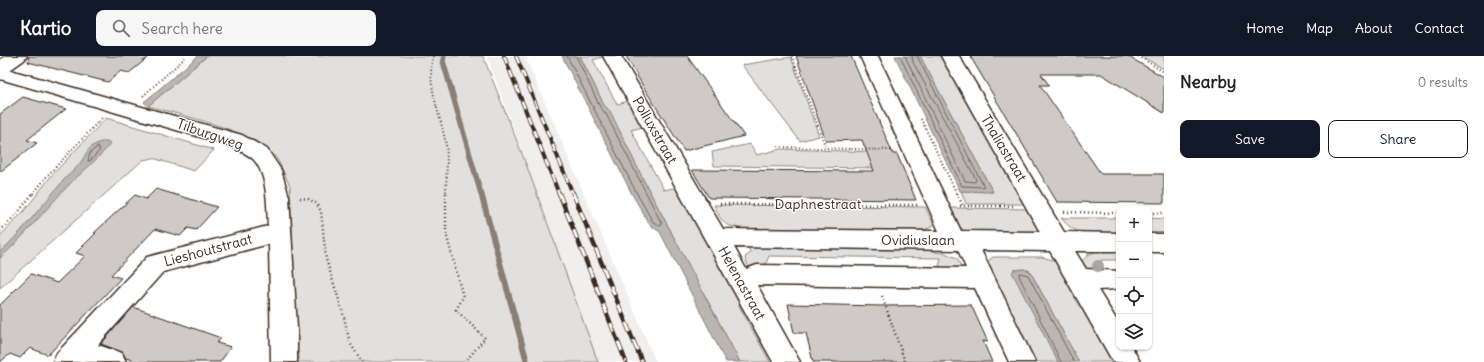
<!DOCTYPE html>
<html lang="en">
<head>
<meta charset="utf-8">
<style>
  :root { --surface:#fff; --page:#f6f6f6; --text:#222; --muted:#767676; --line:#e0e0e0; --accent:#111827 }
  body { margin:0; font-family:Delius,sans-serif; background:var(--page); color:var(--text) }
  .controls { position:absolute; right:12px; bottom:12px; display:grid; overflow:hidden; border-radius:8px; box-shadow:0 1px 3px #0004 }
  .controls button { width:36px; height:36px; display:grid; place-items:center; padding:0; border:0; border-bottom:1px solid var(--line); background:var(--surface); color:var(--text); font:20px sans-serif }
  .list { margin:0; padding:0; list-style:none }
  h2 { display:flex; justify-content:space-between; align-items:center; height:52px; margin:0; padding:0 16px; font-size:17px }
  h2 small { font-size:13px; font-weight:400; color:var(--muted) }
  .actions { display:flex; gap:8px; padding:12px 16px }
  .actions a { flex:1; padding:9px 0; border:1px solid var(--accent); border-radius:8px; text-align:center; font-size:14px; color:var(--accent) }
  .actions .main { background:var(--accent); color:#fff }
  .icon { flex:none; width:22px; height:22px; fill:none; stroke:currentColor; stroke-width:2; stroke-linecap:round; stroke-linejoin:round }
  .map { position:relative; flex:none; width:1164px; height:306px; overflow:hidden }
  header { display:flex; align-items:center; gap:24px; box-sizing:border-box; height:56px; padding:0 20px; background:var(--accent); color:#fff }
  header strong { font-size:19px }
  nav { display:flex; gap:22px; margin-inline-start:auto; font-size:14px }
  .search { width:280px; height:36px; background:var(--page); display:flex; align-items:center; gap:10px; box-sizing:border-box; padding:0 14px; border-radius:8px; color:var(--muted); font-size:15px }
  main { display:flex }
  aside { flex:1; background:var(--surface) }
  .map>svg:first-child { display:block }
</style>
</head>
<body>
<header>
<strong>Kartio</strong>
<div class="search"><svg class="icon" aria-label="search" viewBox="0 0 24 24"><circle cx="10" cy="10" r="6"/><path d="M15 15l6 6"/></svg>Search here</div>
<nav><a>Home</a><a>Map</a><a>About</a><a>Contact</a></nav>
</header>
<main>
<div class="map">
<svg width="1164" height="306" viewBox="0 0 1164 306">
  <rect width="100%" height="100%" fill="#fff"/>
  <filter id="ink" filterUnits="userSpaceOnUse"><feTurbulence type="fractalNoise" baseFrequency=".025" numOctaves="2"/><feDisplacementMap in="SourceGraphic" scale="8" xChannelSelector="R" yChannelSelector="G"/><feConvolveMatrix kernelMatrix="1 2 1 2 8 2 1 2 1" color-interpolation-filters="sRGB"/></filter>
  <g filter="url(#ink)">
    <polygon fill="#f1efee" points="487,0 525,0 656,306 598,306"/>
    <g fill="#e2e0de" stroke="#8e857e">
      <path d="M207,0H483L526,108L598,306H298L290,130C285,120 281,107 273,98C250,74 181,59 148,50Z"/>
      <polygon points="580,0 605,0 593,4 617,48 629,45 643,71 631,74 664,134 678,131 741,241 739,250 770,306 740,306 643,123 610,56 604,49"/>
      <polygon points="920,0 944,0 1029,148 966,148 961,135 993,136"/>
      <polygon points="1141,0 1162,0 1164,1 1164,13"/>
      <polygon points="791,1 819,80 800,85 742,9"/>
      <polygon points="106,62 214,94 194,115 153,102 143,104 0,232 0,180 24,155 52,119"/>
      <polygon points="750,88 757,99 780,93 876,96 882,112 714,110 712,96"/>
      <path d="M714,149L925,151L933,167V170L924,174L739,175L737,171C722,171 720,161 714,149Z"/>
      <path d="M948,152L1032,153L1040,171L1036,177L972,178C957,172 954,166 948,152Z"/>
      <path d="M1061,162H1119V178C1096,178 1076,182 1061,162Z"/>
      <polygon points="1149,162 1164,163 1164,179 1149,179"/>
      <polygon points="752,190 934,192 935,196 945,197 957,202 963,215 938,215 941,202 769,200 764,212 750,214 745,203 746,200 751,197 748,192"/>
      <polygon points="1098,194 1119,195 1119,204 1101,204 1104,216 1087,216 1082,205 1088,199"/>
      <polygon points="993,201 1042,201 1056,205 1122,306 1079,306 1030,215 1024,213 1014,214 1013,217 1058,306 1030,306 986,204 988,205"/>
    </g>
    <g fill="#bcb6b3" stroke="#887e77">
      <polygon points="198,0 207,0 148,50 144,46"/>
      <polygon points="562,0 580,0 604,49 610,55 643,123 740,306 726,306 660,176 650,169 632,138"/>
      <polygon points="895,0 920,0 993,136 960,135"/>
      <path d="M101,86H107L110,88C97,105 80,117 66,132C43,156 24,181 0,202V196C24,174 42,149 63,125C68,118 76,114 80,107C88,97 86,91 101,86Z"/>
      <polygon points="1024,213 1030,215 1079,306 1058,306 1012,216 1014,214"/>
    </g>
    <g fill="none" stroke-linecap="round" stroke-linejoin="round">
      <g stroke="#6f625a" stroke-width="1">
        <polyline points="567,0 636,136 653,166 661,170 662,168 606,58 600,51 576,0"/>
        <polyline points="900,0 962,130 984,131 917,0"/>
        <polyline points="905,0 965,125 975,126 976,123 913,6 912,0"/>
        <polygon points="98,91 100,94 90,105 88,105 90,97"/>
        <polyline points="1061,306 1019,220 1020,217 1028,219 1074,306"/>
      </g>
      <polyline stroke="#887e77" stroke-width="5.5" points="444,0 443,5 481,138"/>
      <polyline stroke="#887e77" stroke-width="6" points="481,137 527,306"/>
    </g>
    <g fill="#cfcac7" stroke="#3b2a1e">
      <polygon points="29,0 150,0 129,17 121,15 108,26 28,6"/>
      <polygon points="626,0 687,0 744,80 684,95 644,32"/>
      <polygon points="796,0 851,0 893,98 897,98 916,144 709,142 692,114 874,115 862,84 826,85"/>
      <polygon points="970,0 1127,0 1164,21 1164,57 1101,18 1041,18 1049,29 1040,29 1101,118 1164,118 1164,147 1057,146"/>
      <polygon points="23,41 66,53 27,84 37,87 0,116 0,58"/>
      <polygon points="156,133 217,151 196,174 188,172 180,180 155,173 111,219 121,222 48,299 30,292 20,302 10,298 0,306 0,249 31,218 57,227 85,200 76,197 96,177 94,177 135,139 146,143"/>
      <polygon points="788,248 883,250 971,249 988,286 983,285 992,306 813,306 806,277 794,277"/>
      <polygon points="133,251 221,282 217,287 231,291 220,306 137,306 126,302 122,296 101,288"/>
    </g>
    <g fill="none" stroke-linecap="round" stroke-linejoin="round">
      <g stroke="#3b2a1e" stroke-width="3">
        <g id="minor">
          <path d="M6,0H27L24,4L10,14L242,79L267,93L281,114L289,141L297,272V306H271L269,188L163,216L98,289L122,297L126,306H53L57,297L147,201L268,170C267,151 268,118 253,103C246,97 236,93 228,89L0,23V4Z"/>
          <path d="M603,0H621L723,173L939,175L860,0H878L961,175L1040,176L941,0H959L1064,176L1119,177V195H1075L1086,213L1119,215V233L1098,234L1119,268V291H1132L1140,306H1113L1050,195L981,194L1035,306H1009L975,232L757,229L800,306H773ZM734,191L958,194L966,212L757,209L746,213Z"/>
          <rect x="1149" y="178" width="15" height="18"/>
        </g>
      </g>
      <g stroke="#3b2a1e" stroke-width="2" stroke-dasharray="1 2.5" stroke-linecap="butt">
        <path d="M433,0C426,30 441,59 446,89C448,104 446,122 446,138"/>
        <polyline points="792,0 826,92"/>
        <polyline points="1138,0 1164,16"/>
        <polyline points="143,40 187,0"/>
        <polyline points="921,63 957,138"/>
        <polyline points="778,91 891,94"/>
        <polyline points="33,138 48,119 102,62"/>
      </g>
      <g stroke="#3b2a1e" stroke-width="2.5" stroke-dasharray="1 3" stroke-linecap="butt">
        <polyline points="446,137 446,177 463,241 456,254 485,282 465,306"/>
        <polyline points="957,137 963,150"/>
        <polyline points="300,142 308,143 316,147 321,155 326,203 343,257 350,287 362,306"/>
        <polyline points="720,148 917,149"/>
        <polyline points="960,150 1013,150"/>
        <polyline points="1064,156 1119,157"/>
        <polyline points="1149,157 1164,157"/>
        <polyline points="0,175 17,158 33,137"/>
        <polyline points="882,240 905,306"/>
      </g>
      <use href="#minor" fill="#fff" fill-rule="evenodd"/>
      <g stroke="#3b2a1e" stroke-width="4">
        <g id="rail-far1">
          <polyline points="504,0 559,138"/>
          <polyline points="516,0 573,138"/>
        </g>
      </g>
      <g stroke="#3b2a1e" stroke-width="4.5">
        <g id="rail">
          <polyline points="559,137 626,306"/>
          <polyline points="573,137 642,306"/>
        </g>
      </g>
      <use href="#rail-far1" stroke="#fff" stroke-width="2.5" stroke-dasharray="8" stroke-linecap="butt"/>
      <use href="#rail" stroke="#fff" stroke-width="3" stroke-dasharray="10" stroke-linecap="butt"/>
    </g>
    <circle fill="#aaa39e" cx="1098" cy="210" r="6"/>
  </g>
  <g text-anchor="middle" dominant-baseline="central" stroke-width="3" stroke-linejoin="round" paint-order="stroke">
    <g font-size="14" fill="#3b2a1e" stroke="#fff">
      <text transform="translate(655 74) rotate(60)">Polluxstraat</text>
      <text transform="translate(210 78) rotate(19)">Tilburgweg</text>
      <text transform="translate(1004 92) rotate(59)">Thaliastraat</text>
      <text x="818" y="148">Daphnestraat</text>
      <text x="918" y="184">Ovidiuslaan</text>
      <text transform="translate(208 194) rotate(-15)">Lieshoutstraat</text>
      <text transform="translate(742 227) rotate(61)">Helenastraat</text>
    </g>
  </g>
</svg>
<div class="controls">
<button>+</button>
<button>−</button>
<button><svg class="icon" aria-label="locate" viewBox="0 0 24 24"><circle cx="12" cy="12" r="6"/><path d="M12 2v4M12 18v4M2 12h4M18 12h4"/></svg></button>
<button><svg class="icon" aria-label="layers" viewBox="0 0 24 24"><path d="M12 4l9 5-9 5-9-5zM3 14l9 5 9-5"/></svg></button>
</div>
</div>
<aside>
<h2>Nearby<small>0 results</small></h2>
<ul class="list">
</ul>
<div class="actions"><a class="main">Save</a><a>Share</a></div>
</aside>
</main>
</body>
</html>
